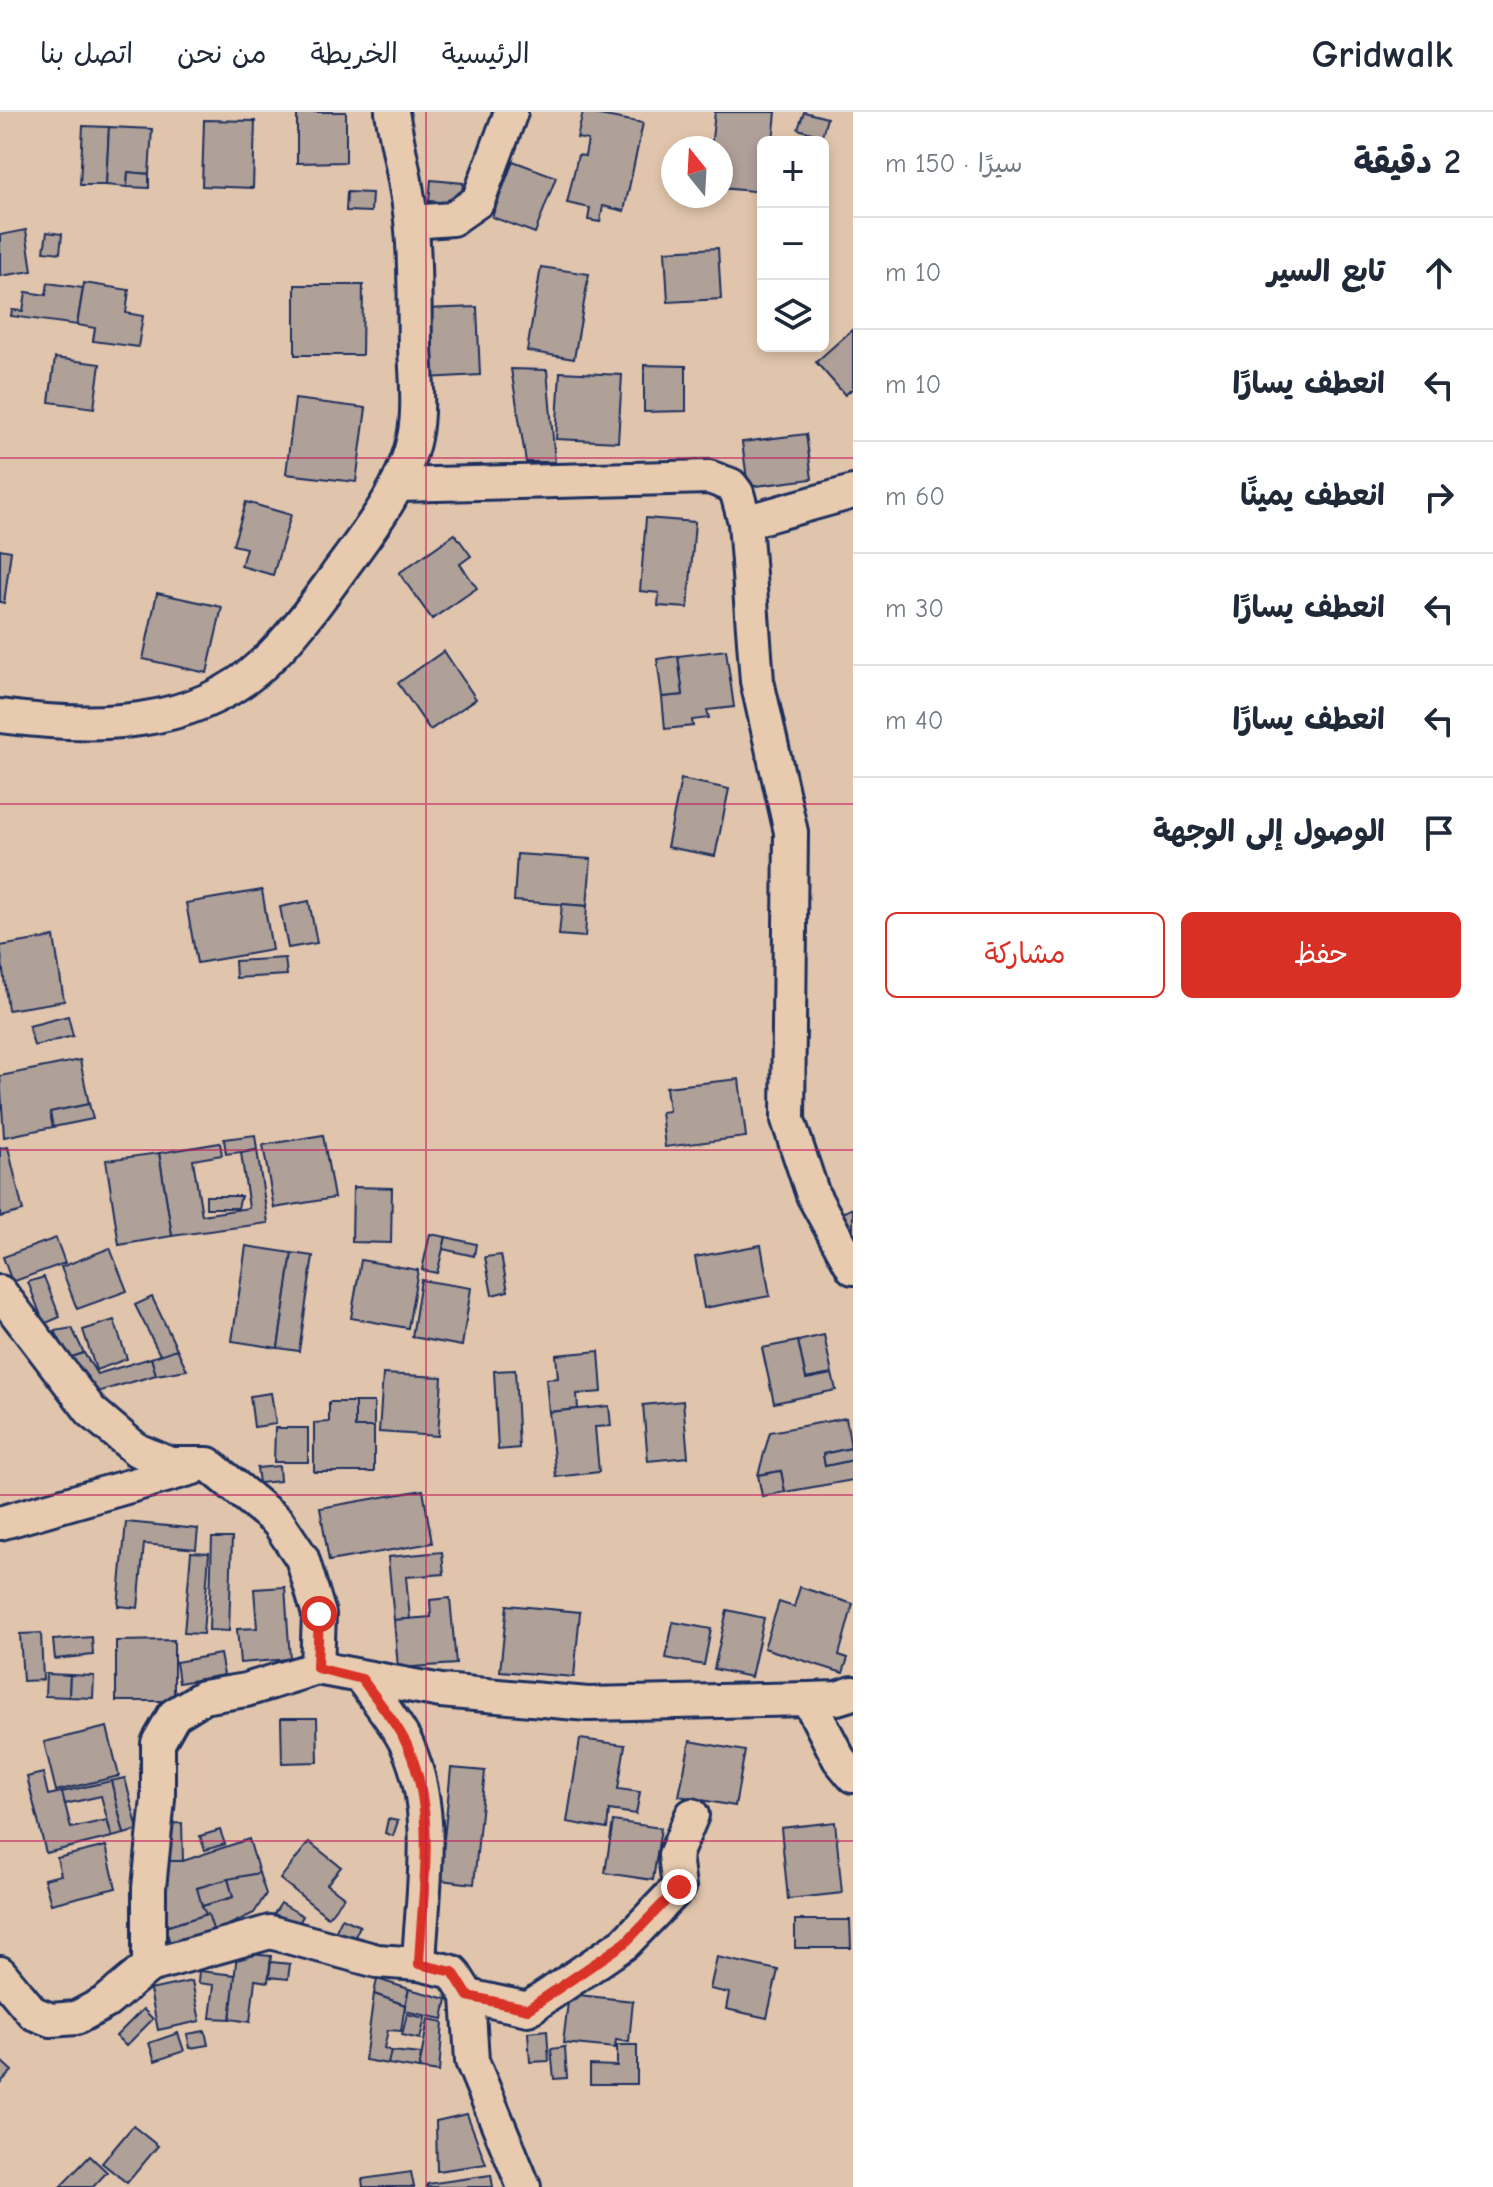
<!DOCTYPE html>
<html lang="ar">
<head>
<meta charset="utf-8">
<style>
  :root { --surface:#fff; --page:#f2f2f3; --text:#1f2937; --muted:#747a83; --line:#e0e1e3; --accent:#d93025 }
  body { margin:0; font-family:"Comic Neue","Playpen Sans Arabic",sans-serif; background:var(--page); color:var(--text); direction:rtl }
  .controls { position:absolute; right:24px; top:24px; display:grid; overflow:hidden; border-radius:12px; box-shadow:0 4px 12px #0003 }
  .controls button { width:72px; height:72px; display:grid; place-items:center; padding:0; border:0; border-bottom:2px solid var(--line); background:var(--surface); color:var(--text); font:40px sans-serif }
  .compass { position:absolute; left:661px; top:24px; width:72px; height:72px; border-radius:50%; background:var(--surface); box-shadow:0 4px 12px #0003; rotate:342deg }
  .stop { position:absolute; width:24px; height:24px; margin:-18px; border:6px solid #d93025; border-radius:50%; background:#fff }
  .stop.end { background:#d93025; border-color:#fff; box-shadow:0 2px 8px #0008 }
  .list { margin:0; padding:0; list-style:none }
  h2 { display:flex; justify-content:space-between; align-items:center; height:104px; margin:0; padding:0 32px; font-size:34px }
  h2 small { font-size:26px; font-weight:400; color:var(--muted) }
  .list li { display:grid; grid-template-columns:52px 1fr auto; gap:24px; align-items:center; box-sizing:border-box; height:112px; padding:0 32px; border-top:2px solid var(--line) }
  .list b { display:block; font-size:30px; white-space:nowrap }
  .list em { font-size:26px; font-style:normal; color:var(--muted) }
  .actions { display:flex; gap:16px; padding:24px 32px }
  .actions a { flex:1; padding:18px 0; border:2px solid var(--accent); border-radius:12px; text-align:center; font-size:28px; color:var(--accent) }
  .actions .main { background:var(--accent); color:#fff }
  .icon { flex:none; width:44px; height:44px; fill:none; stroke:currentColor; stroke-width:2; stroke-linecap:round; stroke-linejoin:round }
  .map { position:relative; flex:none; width:853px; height:2075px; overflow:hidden; direction:ltr }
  header { display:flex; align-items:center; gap:48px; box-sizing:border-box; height:112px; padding:0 40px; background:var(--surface); border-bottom:2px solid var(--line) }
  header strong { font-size:38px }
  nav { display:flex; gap:44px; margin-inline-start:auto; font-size:28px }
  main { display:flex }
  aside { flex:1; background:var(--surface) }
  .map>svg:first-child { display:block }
</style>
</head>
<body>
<header>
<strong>Gridwalk</strong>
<nav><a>الرئيسية</a><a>الخريطة</a><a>من نحن</a><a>اتصل بنا</a></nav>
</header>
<main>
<aside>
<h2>2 دقيقة<small>سيرًا · 150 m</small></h2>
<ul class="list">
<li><svg class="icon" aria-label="ahead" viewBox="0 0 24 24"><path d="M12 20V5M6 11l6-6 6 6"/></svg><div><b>تابع السير</b></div><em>10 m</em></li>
<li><svg class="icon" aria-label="left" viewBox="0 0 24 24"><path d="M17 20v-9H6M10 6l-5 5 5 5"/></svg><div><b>انعطف يسارًا</b></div><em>10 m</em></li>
<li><svg class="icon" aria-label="right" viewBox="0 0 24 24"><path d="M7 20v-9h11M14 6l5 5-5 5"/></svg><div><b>انعطف يمينًا</b></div><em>60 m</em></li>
<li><svg class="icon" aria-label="left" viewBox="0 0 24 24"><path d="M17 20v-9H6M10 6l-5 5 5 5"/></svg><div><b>انعطف يسارًا</b></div><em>30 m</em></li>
<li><svg class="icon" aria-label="left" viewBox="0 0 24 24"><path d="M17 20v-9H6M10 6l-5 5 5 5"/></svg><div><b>انعطف يسارًا</b></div><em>40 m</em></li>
<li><svg class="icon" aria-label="arrive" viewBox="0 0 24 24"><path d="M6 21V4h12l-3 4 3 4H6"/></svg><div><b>الوصول إلى الوجهة</b></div></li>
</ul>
<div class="actions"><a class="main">حفظ</a><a>مشاركة</a></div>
</aside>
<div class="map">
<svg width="853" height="2075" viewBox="0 0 853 2075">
  <rect width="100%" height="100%" fill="#e0c5ac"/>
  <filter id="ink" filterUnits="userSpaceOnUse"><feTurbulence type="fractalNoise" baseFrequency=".0125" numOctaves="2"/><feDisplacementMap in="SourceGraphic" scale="16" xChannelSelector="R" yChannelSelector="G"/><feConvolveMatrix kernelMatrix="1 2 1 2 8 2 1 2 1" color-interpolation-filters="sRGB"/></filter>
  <g filter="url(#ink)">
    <g fill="#afa098" stroke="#1b2f5e" stroke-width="2">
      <polygon points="297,0 346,0 346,50 297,51"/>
      <polygon points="583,0 643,11 624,99 603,94 600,110 588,108 590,96 567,91 578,43 585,44 588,28 577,26"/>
      <polygon points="715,0 776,0 773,30 763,30 763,80 721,76 721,36 711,36"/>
      <polygon points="804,0 827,6 822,24 798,17"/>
      <polygon points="204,8 255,9 253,76 202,74"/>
      <polygon points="83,14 109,15 106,73 80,73"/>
      <polygon points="109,15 152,17 149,62 128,60 127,75 106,73"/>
      <polygon points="513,49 556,65 535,121 492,105"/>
      <polygon points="128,60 149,62 149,76 127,75"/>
      <polygon points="431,68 463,71 461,92 429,89"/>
      <polygon points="347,80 372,81 371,100 346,99"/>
      <polygon points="26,118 32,159 0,164 0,123"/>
      <polygon points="47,120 62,122 60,141 44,139"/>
      <polygon points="718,136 721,187 668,190 665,139"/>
      <polygon points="541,155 589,162 574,247 527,239"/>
      <polygon points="48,171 83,176 77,213 11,204 12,198 23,199 26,180 46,183"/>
      <polygon points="84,171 129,178 126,201 143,204 138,235 93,229 95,216 77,213"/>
      <polygon points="295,173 363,173 362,243 295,243"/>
      <polygon points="477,195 480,263 427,266 424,197"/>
      <polygon points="853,217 853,276 845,283 816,250"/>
      <polygon points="55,246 100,252 94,296 49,290"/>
      <polygon points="644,253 686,254 686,299 644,300"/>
      <polygon points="511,257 547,258 555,350 526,350"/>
      <polygon points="560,260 622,263 618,330 556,327"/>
      <polygon points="295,287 366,296 356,370 286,362"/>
      <polygon points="806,322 812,367 748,375 742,330"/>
      <polygon points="246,390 291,403 273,463 241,454 246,436 233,433"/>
      <polygon points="646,406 695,410 688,496 658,494 659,481 640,479"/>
      <polygon points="455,422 471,444 460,452 477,476 432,507 399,461"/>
      <polygon points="0,437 11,439 4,491 0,490"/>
      <polygon points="157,481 222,495 207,561 143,547"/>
      <polygon points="726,538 734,595 707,598 709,606 692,608 693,614 665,617 662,585 683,583 678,544"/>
      <polygon points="444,539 476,587 430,618 398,571"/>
      <polygon points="678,544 683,583 662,585 657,547"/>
      <polygon points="681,667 729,677 715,744 667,735"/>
      <polygon points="517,742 591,747 587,794 514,789"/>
      <polygon points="262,778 272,838 197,851 186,791"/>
      <polygon points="309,789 317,831 288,836 280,795"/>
      <polygon points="562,792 587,794 585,825 559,823"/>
      <polygon points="54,825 64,889 8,898 0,834"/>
      <polygon points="285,846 287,863 236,866 235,849"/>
      <polygon points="68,904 73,924 34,934 29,914"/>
      <polygon points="80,948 89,992 50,1000 53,1015 4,1025 0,964"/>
      <polygon points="739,967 746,1025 665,1035 661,1000 669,999 666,975"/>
      <polygon points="89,992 93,1007 53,1015 50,1000"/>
      <polygon points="255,1023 257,1038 226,1042 224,1027"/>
      <polygon points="323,1023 334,1086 274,1096 263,1033"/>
      <polygon points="220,1031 222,1043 193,1048 202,1103 249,1096 241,1041 257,1038 268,1111 172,1124 159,1041"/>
      <polygon points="8,1035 23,1099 0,1105 0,1036"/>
      <polygon points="159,1041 172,1124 119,1133 106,1048"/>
      <polygon points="353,1075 392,1076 391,1131 352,1130"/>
      <polygon points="206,1084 241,1084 238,1096 206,1096"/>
      <polygon points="853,1096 853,1125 842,1101"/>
      <polygon points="430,1122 446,1125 437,1161 422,1158"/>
      <polygon points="446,1125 476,1132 474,1144 443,1137"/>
      <polygon points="56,1126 65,1151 12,1170 3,1145"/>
      <polygon points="761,1133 770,1184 704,1196 695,1145"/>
      <polygon points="246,1134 292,1141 278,1236 232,1229"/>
      <polygon points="110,1136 127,1179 77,1197 61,1155"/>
      <polygon points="292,1141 313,1144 299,1239 278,1236"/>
      <polygon points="501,1143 508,1179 492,1183 485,1145"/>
      <polygon points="361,1148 418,1158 408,1216 351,1206"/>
      <polygon points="44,1165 60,1205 44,1212 28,1170"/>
      <polygon points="421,1168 471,1176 462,1234 412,1225"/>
      <polygon points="152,1185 177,1237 160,1243 135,1193"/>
      <polygon points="114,1208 127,1247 96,1258 83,1218"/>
      <polygon points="72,1216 84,1241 69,1246 55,1219"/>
      <polygon points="824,1223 832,1262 806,1267 798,1229"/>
      <polygon points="798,1229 806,1267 832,1262 836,1278 774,1291 762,1236"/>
      <polygon points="177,1237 187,1258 156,1263 151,1246"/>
      <polygon points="599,1239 602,1280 577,1282 578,1297 549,1300 546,1267 558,1266 556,1243"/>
      <polygon points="84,1241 97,1262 151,1246 156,1263 90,1282 69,1246"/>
      <polygon points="515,1258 519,1336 498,1338 494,1259"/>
      <polygon points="383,1262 442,1265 438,1324 379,1320"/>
      <polygon points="271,1281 276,1312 254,1315 250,1284"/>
      <polygon points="683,1289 688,1345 648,1349 643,1293"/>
      <polygon points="329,1290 355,1290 355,1315 374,1315 374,1360 314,1360 314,1311 329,1310"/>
      <rect x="355" y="1290" width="19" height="25"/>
      <polygon points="609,1294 611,1314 595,1315 599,1360 556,1365 549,1300"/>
      <polygon points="846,1306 851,1336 823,1342 825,1354 853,1348 853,1368 785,1380 781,1359 758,1363 770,1320"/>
      <polygon points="275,1316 308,1316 308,1350 274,1350"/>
      <polygon points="851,1336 853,1348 825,1354 823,1342"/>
      <polygon points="279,1354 280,1369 259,1371 257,1356"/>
      <polygon points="781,1359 785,1380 762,1384 758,1363"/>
      <polygon points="423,1378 432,1431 329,1449 320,1396"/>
      <polygon points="126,1410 198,1417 196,1437 144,1432 138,1496 118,1494"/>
      <polygon points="212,1426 232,1426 229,1519 209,1518"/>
      <polygon points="191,1440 209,1441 203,1522 184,1521"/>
      <polygon points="442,1440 444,1462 406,1465 410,1507 394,1508 388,1445"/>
      <polygon points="285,1475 290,1547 240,1551 237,1517 257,1516 254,1477"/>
      <polygon points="800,1475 853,1492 839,1543 848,1546 843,1561 764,1536 779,1490 794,1495"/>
      <polygon points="450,1486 456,1552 398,1556 394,1508 431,1505 430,1488"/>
      <polygon points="507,1493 580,1500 574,1565 500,1559"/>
      <polygon points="727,1498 764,1506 751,1565 714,1557"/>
      <polygon points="673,1510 711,1517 704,1553 666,1546"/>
      <polygon points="41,1521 43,1568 23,1569 20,1522"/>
      <polygon points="92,1525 93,1543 55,1547 53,1528"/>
      <polygon points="174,1528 174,1589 116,1589 116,1529"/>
      <polygon points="220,1542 224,1563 179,1571 176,1550"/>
      <polygon points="46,1562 70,1563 69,1585 45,1584"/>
      <polygon points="70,1563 94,1564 93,1586 69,1585"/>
      <polygon points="281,1606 317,1606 318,1650 282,1651"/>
      <polygon points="107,1615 119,1664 56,1679 44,1630"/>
      <polygon points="580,1627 625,1633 618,1677 640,1680 636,1702 609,1698 607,1717 567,1710"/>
      <polygon points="690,1629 745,1639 735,1694 679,1684"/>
      <polygon points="451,1656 485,1659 474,1772 440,1768"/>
      <polygon points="43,1661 48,1683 62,1680 71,1716 107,1708 112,1725 46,1741 27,1665"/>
      <polygon points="125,1666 138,1718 124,1722 111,1669"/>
      <polygon points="111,1669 124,1722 112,1725 101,1684 65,1692 62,1680"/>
      <polygon points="388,1707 398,1709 393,1724 385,1721"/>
      <polygon points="613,1709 661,1716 653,1768 605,1761"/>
      <polygon points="835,1710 842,1781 788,1787 781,1716"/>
      <polygon points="182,1711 183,1749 167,1749 165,1712"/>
      <polygon points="220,1718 225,1732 205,1738 200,1724"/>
      <polygon points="249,1727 259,1761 197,1776 208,1802 165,1815 167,1749 183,1749"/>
      <polygon points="309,1730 341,1755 327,1772 344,1785 328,1805 280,1767"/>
      <polygon points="106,1734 116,1776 51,1792 44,1767 61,1763 57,1746"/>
      <polygon points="259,1761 266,1782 254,1801 214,1820 202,1794 233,1785 228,1767"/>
      <polygon points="228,1767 233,1785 202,1794 197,1776"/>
      <polygon points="281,1791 303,1804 296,1816 274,1802"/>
      <polygon points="208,1802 214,1820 171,1834 165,1815"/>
      <polygon points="342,1806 360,1814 351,1833 333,1825"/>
      <polygon points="795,1808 850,1808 851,1836 795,1836"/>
      <polygon points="237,1841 271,1844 268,1870 255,1868 250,1910 230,1907"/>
      <polygon points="717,1845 778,1858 767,1906 726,1897 729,1881 710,1877"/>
      <polygon points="271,1850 290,1852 288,1867 269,1865"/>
      <polygon points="199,1859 235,1863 230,1907 210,1906 214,1873 198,1871"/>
      <polygon points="377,1867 409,1877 405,1893 374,1882"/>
      <polygon points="192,1869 200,1909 158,1918 150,1878"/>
      <polygon points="409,1877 447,1887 443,1907 404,1899"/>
      <polygon points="374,1882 405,1893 401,1919 388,1918 384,1936 391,1939 388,1952 365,1948"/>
      <polygon points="569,1882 633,1889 629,1930 616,1928 615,1936 563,1931"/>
      <polygon points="143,1897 153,1907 126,1934 116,1924"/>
      <polygon points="407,1902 425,1906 420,1927 402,1923"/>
      <polygon points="428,1907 443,1910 439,1960 419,1957"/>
      <polygon points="547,1918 549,1949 530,1950 528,1920"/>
      <polygon points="205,1919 208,1933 190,1936 187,1922"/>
      <polygon points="178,1921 184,1939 155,1949 149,1931"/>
      <polygon points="617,1933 637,1933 637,1972 590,1972 590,1953 617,1954"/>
      <polygon points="565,1935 567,1966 554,1967 551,1937"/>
      <polygon points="391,1939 421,1942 419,1957 388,1952"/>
      <polygon points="0,1948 12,1959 0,1971"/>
      <polygon points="467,2002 486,2052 437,2059 436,2009"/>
      <polygon points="133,2014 158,2034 127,2071 102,2051"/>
      <polygon points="90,2044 107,2060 93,2075 60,2075"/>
      <polygon points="411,2060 414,2075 363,2075 362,2067"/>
      <polygon points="491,2063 493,2075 427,2075 427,2072"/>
    </g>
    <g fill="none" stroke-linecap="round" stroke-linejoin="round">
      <g stroke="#1b2f5e" stroke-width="38">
        <g id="street">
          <polyline points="412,110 452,107 478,89 511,0"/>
          <polyline points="397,373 709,365 731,373 737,381 745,410 757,569 791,720 788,1008 813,1083 853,1156"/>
          <polyline points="745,410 853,380"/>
          <path d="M0,604C90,616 193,618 264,551C294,523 317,490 341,457C370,417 404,375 414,326C420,297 416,265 415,235C414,193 416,149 411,108C407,71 398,36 392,0"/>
          <polyline points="0,1180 91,1299 137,1338 170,1352 208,1352 278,1410 302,1446 319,1502 317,1556"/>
          <polyline points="0,1411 193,1356"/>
          <path d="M362,1567C377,1588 396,1610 407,1633C438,1700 422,1780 419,1852"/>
          <polyline points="808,1587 839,1647 853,1664"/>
          <polyline points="149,1854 149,1776 158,1687 158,1631 174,1603 203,1585 246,1578 317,1556 441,1579 588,1592 808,1587 837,1586 853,1581"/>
          <polyline points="0,1861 33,1901 51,1908 76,1906 106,1890 149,1854 270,1820 377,1849 419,1852 453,1860 468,1884 472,1949 524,2075"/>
          <polyline points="468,1884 528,1897 625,1831 679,1775 675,1743 692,1703"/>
        </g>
      </g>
      <use href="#street" stroke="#e8cbaf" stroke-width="32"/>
    </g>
  </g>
  <g fill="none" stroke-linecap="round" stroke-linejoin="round" filter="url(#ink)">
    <path stroke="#d93025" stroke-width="10" d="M319,1502L317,1556L362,1567C377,1588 396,1610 407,1633C438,1700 422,1780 419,1852L453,1860L468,1884L528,1897L625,1831L679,1775"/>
  </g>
  <path fill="none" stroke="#c2185b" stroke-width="2" stroke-opacity="0.55" d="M426,0V2075M0,346H853M0,692H853M0,1038H853M0,1383H853M0,1729H853"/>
</svg>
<div class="controls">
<button>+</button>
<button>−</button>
<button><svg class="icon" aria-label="layers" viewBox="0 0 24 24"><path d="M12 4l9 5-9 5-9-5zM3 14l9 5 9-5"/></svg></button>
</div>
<svg class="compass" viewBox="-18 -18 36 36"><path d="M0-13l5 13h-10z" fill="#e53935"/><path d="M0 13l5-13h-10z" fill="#747a83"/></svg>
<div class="stop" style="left:319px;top:1502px"></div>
<div class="stop end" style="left:679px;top:1775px"></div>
</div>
</main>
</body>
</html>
